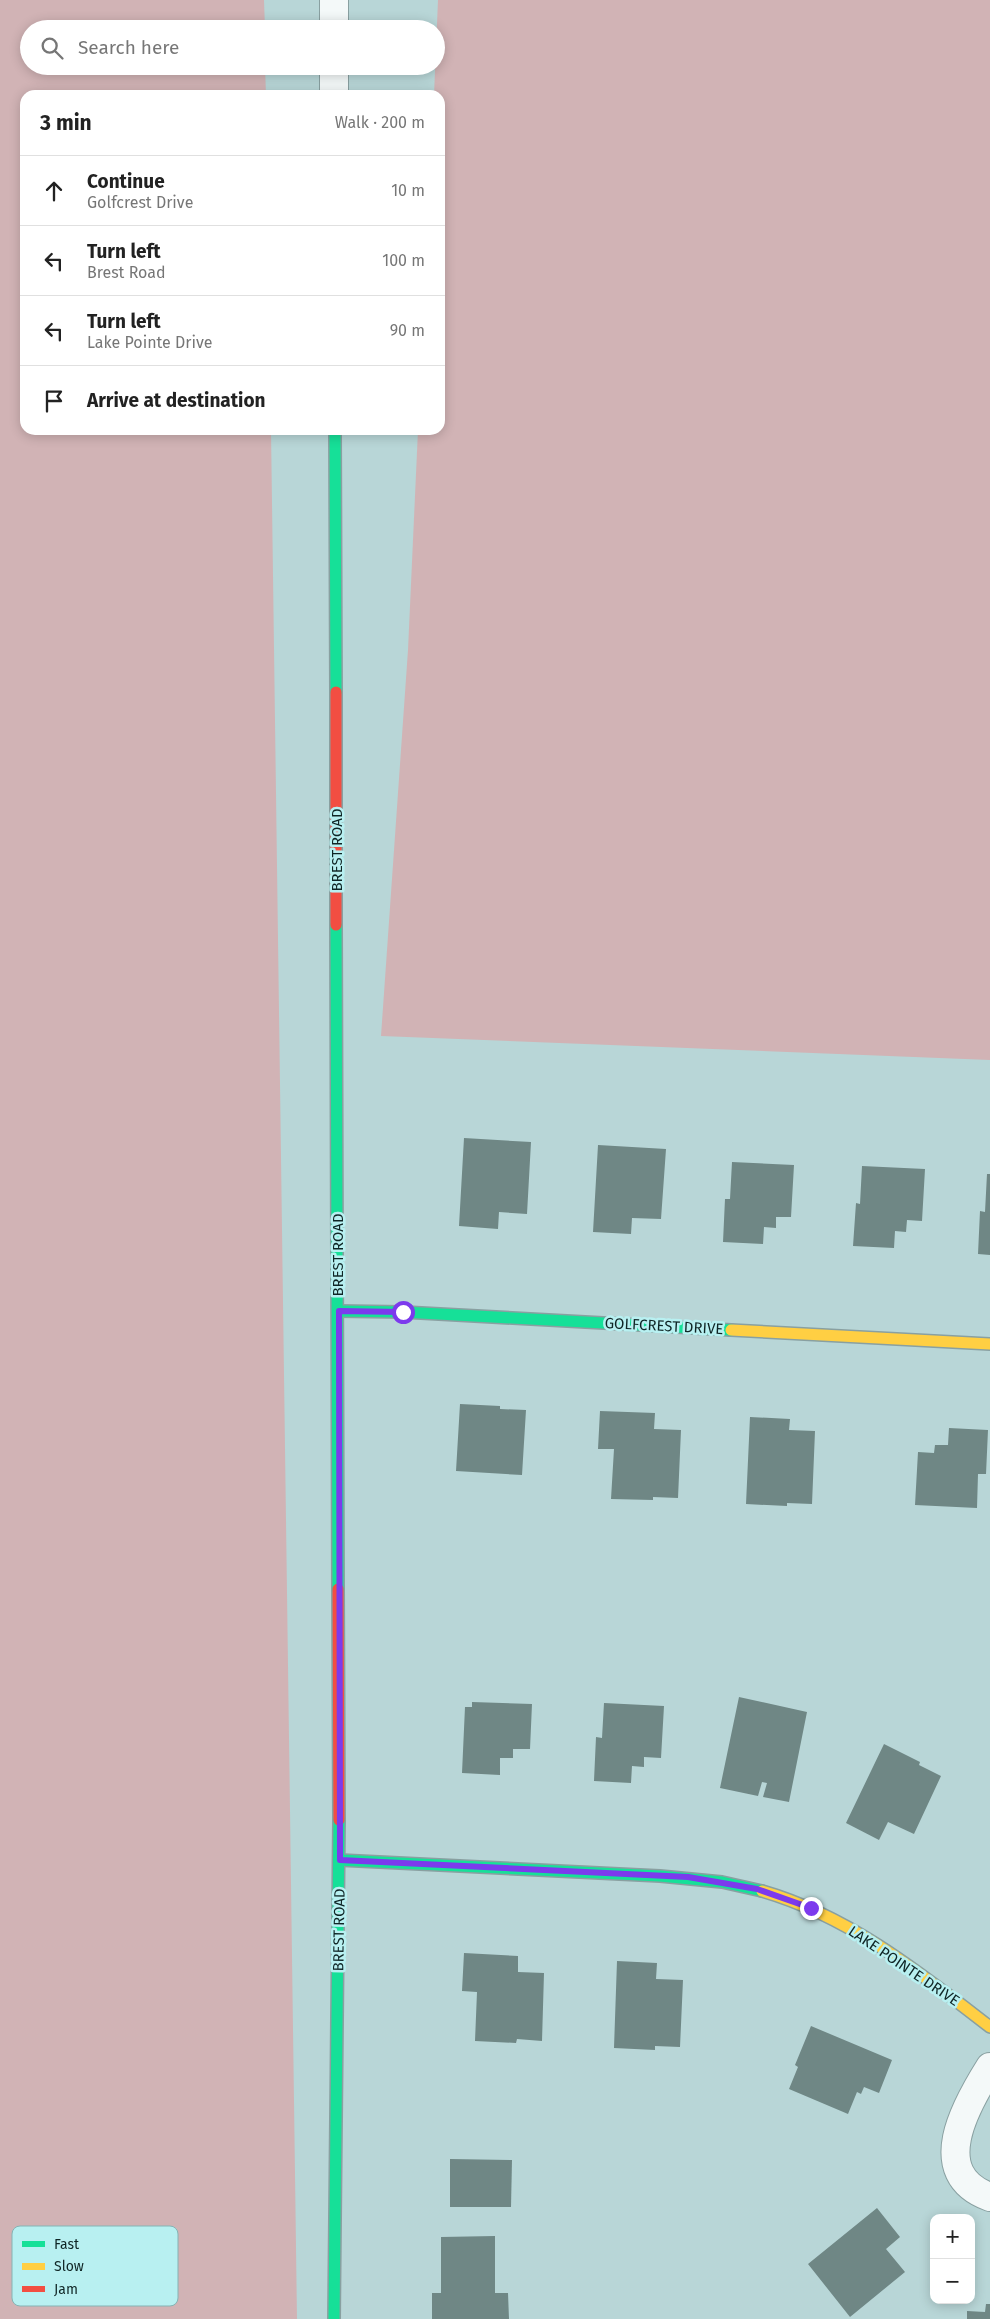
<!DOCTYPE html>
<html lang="en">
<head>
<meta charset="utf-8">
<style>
  :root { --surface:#fff; --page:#f2f2f2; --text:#222; --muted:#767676; --line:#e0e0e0 }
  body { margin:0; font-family:"Fira Sans",sans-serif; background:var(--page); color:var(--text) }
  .controls { position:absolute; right:15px; bottom:15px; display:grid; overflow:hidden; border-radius:10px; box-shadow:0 2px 12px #0003 }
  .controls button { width:45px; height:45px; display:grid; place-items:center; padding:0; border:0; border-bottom:1px solid var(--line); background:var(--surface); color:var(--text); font:25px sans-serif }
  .stop { position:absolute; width:15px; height:15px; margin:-11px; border:4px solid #7c3aed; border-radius:50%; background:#fff }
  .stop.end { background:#7c3aed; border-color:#fff; box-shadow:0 1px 5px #0008 }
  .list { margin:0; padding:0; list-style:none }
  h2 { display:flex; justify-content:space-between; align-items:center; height:65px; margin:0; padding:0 20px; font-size:21px }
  h2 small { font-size:16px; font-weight:400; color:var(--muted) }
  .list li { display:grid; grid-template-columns:32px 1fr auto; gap:15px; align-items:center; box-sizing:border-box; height:70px; padding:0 20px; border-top:1px solid var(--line) }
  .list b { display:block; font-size:19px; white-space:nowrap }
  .list p { margin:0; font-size:16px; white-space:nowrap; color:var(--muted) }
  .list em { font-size:16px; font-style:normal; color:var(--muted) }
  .icon { flex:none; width:28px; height:28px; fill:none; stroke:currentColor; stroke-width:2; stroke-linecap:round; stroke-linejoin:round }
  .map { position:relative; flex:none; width:990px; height:2319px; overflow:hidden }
  .search { position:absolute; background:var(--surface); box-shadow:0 2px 12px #0003; left:20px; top:20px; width:425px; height:55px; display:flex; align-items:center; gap:12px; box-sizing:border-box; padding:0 18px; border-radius:28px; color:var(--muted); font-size:19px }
  .panel { position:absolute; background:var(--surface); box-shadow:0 2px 12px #0003; left:20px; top:90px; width:425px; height:345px; border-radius:15px }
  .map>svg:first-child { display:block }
</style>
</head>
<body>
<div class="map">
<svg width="990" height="2319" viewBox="0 0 990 2319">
  <rect width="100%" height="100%" fill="#b8d6d7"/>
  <g fill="#d1b3b5">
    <polygon points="0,0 264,0 265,29 29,29 29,66 265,66 266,95 25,95 25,430 271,430 297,2319 0,2319"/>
    <polygon points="438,0 990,0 990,1060 381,1036 408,650 418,430 440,430 440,95 434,95"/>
  </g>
  <g fill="#6f8785">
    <polygon points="464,1138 531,1142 527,1214 499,1212 498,1229 459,1226"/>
    <polygon points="598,1145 666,1149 661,1219 632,1218 631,1234 593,1232"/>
    <polygon points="732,1162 794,1165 791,1217 776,1217 776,1228 764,1227 763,1244 723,1242 725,1199 730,1199"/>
    <polygon points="862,1166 925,1169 922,1221 907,1220 906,1232 895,1231 894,1248 853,1246 856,1203 860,1204"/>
    <polygon points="987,1174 990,1174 990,1255 978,1254 980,1211 985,1212"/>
    <polygon points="460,1404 500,1406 500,1409 526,1410 522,1475 456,1471"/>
    <polygon points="600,1411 655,1413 654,1429 681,1430 678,1498 653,1497 653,1500 611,1499 614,1449 598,1449"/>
    <polygon points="750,1417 790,1419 789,1430 815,1431 812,1504 787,1503 787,1506 746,1504"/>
    <polygon points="949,1428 988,1430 986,1474 978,1474 977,1508 915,1505 918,1452 934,1453 935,1445 948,1445"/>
    <polygon points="739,1697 807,1712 789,1802 763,1797 767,1783 762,1782 758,1796 720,1788"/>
    <polygon points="472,1702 532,1704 530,1749 513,1749 513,1758 500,1758 500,1775 462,1773 465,1707 472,1707"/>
    <polygon points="604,1703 664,1706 661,1758 644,1757 644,1767 632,1766 631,1783 594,1781 596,1737 602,1738"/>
    <polygon points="884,1744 920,1762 919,1765 941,1776 914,1834 888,1822 879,1840 846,1823"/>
    <polygon points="464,1953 518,1956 518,1972 544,1973 542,2041 517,2039 516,2043 475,2041 477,1992 462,1991"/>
    <polygon points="617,1961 657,1963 656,1979 683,1980 680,2047 655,2046 655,2050 614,2048"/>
    <polygon points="811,2026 892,2060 879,2093 864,2087 861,2094 857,2092 848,2114 789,2089 798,2067 795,2065"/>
    <polygon points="450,2159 512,2160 511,2207 450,2207"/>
    <polygon points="877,2208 900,2237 886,2249 905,2272 850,2317 808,2264"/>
    <polygon points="495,2236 495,2293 508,2293 509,2319 432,2319 432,2293 441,2293 441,2237"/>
    <polygon points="986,2304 990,2304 990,2319 967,2319 967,2311 985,2312"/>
  </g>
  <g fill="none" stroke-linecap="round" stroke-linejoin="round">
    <g stroke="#89a0a1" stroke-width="30">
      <g id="street">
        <polyline points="334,0 334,29"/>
        <polyline points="334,66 334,95"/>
        <path d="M990,2067C966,2105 926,2174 990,2197"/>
      </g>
    </g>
    <g stroke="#89a0a1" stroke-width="14">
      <g id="fast">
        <polyline points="335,430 336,692"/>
        <polyline points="336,925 338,1589"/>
        <polyline points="339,1311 403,1312 731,1330"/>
        <polyline points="339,1860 660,1876 722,1882 762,1891"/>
        <polyline points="334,2319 339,1820"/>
      </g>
    </g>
    <g stroke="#89a0a1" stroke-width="14">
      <g id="slow">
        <polyline points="731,1330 990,1344"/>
        <path d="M762,1891C849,1916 920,1973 990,2027"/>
      </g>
    </g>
    <g stroke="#89a0a1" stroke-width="14">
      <g id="jam">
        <polyline points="336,692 336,925"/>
        <polyline points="338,1589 339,1820"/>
      </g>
    </g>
    <use href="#street" stroke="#f4f9f9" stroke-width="28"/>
    <use href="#fast" stroke="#16e098" stroke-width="11"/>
    <use href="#slow" stroke="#ffcf43" stroke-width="11"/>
    <use href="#jam" stroke="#f24e42" stroke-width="11"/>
  </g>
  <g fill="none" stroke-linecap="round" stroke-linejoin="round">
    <polyline stroke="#7c3aed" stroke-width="6" points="403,1312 339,1311 340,1860 688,1877 757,1889 811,1908"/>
  </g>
  <g text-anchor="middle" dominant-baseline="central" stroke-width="5" stroke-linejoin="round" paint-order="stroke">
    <g font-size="15" fill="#0f2525" stroke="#b8f0f1">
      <text transform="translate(337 850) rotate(-90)">BREST ROAD</text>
      <text transform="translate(338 1255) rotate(-90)">BREST ROAD</text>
      <text transform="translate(664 1326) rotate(3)">GOLFCREST DRIVE</text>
      <text transform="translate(339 1930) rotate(-89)">BREST ROAD</text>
      <text transform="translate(904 1966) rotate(34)">LAKE POINTE DRIVE</text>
    </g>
  </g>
  <rect x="12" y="2226" width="166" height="80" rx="8" fill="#b8f0f1" stroke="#85b3b4" stroke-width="1"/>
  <rect x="22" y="2241" width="23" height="6" fill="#16e098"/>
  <rect x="22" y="2263" width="23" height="7" fill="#ffcf43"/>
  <rect x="22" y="2286" width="23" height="6" fill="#f24e42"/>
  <g font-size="14" fill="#0f2525">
    <text x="54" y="2249">Fast</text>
    <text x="54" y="2271">Slow</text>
    <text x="54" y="2294">Jam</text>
  </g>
</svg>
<div class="controls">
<button>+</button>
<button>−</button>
</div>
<div class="stop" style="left:403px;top:1312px"></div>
<div class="stop end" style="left:811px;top:1908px"></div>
<div class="search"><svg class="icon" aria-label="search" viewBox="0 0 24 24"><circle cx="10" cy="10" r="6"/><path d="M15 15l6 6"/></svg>Search here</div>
<section class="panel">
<h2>3 min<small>Walk · 200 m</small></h2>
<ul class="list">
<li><svg class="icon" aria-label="ahead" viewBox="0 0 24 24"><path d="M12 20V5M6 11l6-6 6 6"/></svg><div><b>Continue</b><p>Golfcrest Drive</p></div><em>10 m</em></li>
<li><svg class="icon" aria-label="left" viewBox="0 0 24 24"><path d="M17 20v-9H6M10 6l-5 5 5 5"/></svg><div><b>Turn left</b><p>Brest Road</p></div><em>100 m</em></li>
<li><svg class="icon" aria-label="left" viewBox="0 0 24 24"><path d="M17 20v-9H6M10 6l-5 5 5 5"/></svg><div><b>Turn left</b><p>Lake Pointe Drive</p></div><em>90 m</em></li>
<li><svg class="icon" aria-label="arrive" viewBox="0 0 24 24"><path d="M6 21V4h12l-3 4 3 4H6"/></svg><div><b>Arrive at destination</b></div></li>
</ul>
</section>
</div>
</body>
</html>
